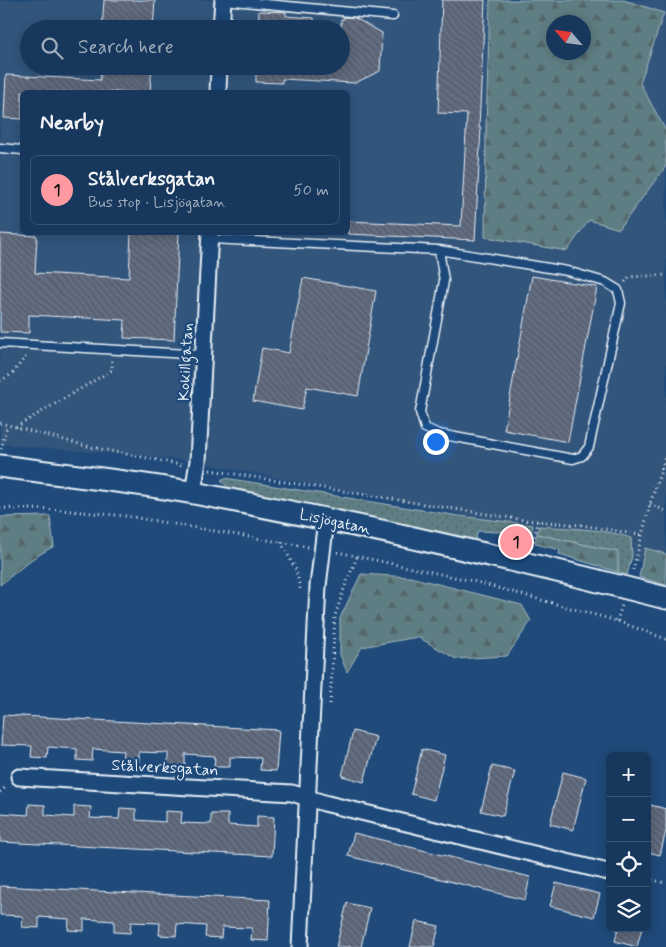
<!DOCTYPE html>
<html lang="en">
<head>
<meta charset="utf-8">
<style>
  :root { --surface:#17385c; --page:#203f62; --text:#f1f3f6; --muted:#9eacbb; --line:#365272; --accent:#ff9aa2 }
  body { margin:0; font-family:Mynerve,sans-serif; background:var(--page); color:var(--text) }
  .controls { position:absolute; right:15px; bottom:15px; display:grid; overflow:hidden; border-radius:8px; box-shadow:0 2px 12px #0003 }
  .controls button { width:45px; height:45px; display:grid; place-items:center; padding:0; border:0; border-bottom:1px solid var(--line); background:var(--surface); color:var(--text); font:25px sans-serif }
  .compass { position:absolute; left:546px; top:15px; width:45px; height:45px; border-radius:50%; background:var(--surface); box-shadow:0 2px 12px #0003; rotate:298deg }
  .you { position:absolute; left:435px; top:441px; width:18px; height:18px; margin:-12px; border:4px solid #fff; border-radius:50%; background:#1a73e8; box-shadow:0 0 0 8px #1a73e833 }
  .badge { display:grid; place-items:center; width:32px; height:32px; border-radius:50%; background:var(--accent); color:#111; font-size:16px; font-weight:700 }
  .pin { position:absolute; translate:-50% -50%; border:2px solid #fff; box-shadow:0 1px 5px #0006 }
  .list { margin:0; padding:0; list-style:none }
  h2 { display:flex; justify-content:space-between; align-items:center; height:65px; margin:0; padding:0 20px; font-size:21px }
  h2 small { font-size:16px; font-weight:400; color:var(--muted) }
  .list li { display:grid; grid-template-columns:32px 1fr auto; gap:15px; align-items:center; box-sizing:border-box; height:70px; margin:0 10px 10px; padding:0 10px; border:1px solid var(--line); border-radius:8px }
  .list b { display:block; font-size:19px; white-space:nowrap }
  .list p { margin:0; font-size:16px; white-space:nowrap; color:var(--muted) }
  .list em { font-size:16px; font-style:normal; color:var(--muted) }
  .icon { flex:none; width:28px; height:28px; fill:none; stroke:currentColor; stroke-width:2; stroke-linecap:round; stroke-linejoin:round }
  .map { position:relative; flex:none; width:666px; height:947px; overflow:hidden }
  .search { position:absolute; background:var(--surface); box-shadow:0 2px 12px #0003; left:20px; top:20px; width:330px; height:55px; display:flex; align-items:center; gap:12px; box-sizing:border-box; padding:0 18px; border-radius:28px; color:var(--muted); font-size:19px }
  .panel { position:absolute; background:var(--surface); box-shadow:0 2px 12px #0003; left:20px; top:90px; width:330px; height:145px; border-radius:8px }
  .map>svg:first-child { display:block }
</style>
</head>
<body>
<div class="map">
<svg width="666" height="947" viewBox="0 0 666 947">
  <defs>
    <pattern id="grass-dots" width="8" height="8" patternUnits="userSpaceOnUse" patternTransform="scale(1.25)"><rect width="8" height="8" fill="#5e7e83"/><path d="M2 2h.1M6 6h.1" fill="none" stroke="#536669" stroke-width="1.8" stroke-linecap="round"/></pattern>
    <pattern id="forest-firs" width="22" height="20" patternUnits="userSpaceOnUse" patternTransform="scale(1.25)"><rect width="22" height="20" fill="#5e7e83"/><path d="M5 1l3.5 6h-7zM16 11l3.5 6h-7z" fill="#536669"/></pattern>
    <pattern id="building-back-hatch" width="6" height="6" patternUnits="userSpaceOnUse" patternTransform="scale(1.25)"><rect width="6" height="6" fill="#626d82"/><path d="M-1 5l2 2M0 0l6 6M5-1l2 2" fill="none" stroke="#535963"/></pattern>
  </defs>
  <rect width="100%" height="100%" fill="#1f4a7a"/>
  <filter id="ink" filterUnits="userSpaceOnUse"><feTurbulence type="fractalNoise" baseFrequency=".02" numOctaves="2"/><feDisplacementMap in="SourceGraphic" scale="10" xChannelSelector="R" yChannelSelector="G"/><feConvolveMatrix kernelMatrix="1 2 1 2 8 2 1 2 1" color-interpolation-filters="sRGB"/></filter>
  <g filter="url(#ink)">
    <path fill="#33547c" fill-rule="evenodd" d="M0,0H666V569L444,510L186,460L0,444ZM554,22H584V52H554ZM29,29H341V66H29ZM22,92H348V232H22Z"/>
    <g fill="url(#grass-dots)" stroke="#a3b8be">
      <polygon points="225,478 459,516 533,525 531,534 510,531 498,532 478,531 475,540 328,508 236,492 230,490 221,480"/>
      <path d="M539,526C565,528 607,529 631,538L632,556L627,575L618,572L617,552L537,534Z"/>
    </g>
    <g fill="url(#forest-firs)" stroke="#a3b8be" fill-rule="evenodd">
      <path d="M490,0H624L664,13L640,83L666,131V166L619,229L589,220L567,251L485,237L486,127ZM584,22V52H554V22Z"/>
      <polygon points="50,516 54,546 32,559 0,585 0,517"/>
      <polygon points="537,534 618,552 618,572 559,554 560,550 536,544 535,541"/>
      <polygon points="645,548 666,554 666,585 639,577"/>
      <polygon points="361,574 410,577 522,605 531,621 507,656 456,659 418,637 362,647 347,672 340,655 340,618"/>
    </g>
    <g fill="url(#building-back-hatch)" stroke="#e8f1f8">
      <polygon points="104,0 155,0 153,29 102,29"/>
      <polygon points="442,0 485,0 479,128 481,128 475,240 348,234 348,221 461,226 467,114 438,113"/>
      <polygon points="259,11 286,12 286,16 314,18 314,29 258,29"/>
      <polygon points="344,17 355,18 382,33 380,71 355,83 282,79 282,83 256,82 256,66 341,66 341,19 344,19"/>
      <polygon points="101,66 152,66 150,92 22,92 22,119 4,118 6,75 100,80"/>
      <polygon points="131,232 179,232 174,340 124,338 125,320 29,315 29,333 0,332 0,234 37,236 35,273 129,278"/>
      <polygon points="532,276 597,287 568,442 504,430"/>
      <polygon points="303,278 376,291 358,396 307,387 302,410 253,401 262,348 289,353"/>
      <polygon points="3,715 279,730 276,771 260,770 261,758 230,757 230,767 214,767 215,756 185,754 185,766 168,765 168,753 139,752 139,762 122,762 123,751 93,749 92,761 77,760 77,749 48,747 47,758 31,757 32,746 1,745"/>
      <polygon points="353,731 376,737 364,782 342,776"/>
      <polygon points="422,749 445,755 434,800 411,794"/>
      <polygon points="492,766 515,771 503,816 481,811"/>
      <polygon points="563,772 586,778 573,830 550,824"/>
      <polygon points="29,804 45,805 45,815 74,817 74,806 91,807 90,818 119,819 120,808 136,809 136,820 165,822 165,811 182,812 181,823 211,824 211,814 228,814 228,825 257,827 257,816 274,817 272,856 0,842 0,813 28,815"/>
      <polygon points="647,804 666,809 666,831 660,855 647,852"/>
      <polygon points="354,833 530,877 525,900 348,856"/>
      <polygon points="556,883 600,894 594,917 550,906"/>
      <polygon points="0,886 270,900 268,941 251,940 252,928 222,927 221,938 205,937 206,926 177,924 176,936 159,935 160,923 131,922 130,933 114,932 114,921 84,919 84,931 68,930 69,919 39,917 39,928 22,927 23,916 0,915"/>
      <polygon points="347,903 370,908 361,947 336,947"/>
      <polygon points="416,921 439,926 434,947 410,947"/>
      <polygon points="618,928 642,928 637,947 615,941"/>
    </g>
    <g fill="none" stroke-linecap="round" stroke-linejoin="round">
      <g stroke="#e8f1f8" stroke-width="11">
        <g id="lane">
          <polyline points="223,0 393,16"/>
          <polyline points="0,148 22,150"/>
          <polyline points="210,239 439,250 567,271 605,282 618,290 621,303 589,447 582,456 573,459 439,434 425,428 420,412 444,281 439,250"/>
          <polyline points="0,343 204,355"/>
        </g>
      </g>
      <g stroke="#e8f1f8" stroke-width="19">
        <g id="street">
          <polyline points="221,29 223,0"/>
          <polyline points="218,92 219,66"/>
          <polyline points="193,493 198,461 210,232"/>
          <polyline points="19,777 292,793 324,803 608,872"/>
          <polyline points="300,947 318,586 326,520"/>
        </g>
      </g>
      <g stroke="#e8f1f8" stroke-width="25">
        <path id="secondary" d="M0,466C65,475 130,481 194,493C353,523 510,558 666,598"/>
      </g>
      <g stroke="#e8f1f8" stroke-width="3" stroke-dasharray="1 4" stroke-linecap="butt">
        <polyline points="625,282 629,277 666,275"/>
        <polyline points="0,381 12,374 26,356"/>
        <polyline points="0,423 91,447 182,465"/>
        <polyline points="16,427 112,370 112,360"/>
        <polyline points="1,449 7,426"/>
        <polyline points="210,470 524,520 581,525 641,535"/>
        <polyline points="650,504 666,511"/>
        <polyline points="0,508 60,510 126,516 309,547"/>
        <polyline points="281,542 296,570 301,592"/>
        <polyline points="532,546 538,521"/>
        <polyline points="337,552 473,581 617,621 666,639"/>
        <polyline points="633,570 650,504 666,455"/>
        <polyline points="617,621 622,605"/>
        <polyline points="330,704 335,616 345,586 357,557"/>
        <polyline points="0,792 7,786"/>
        <polyline points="647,879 666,883"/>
      </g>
      <use href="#lane" stroke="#1f4a7a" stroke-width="8"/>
      <use href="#street" stroke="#1f4a7a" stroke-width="15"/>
      <use href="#secondary" stroke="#1f4a7a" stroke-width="21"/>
    </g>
  </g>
  <g text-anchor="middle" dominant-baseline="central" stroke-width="5" stroke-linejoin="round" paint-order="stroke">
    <g font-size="16" fill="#e8f1f8" stroke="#1f4a7a">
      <text transform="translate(186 362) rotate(-87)">Kokillgatan</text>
      <text transform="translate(335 522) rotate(12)">Lisjögatan</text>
      <text transform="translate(165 768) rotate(3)">Stålverksgatan</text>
    </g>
  </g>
</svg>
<div class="controls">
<button>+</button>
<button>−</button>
<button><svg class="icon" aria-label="locate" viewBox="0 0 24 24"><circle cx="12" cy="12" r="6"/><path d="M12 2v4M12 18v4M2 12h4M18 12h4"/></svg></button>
<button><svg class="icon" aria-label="layers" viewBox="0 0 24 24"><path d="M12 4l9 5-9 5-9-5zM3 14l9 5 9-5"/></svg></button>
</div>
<svg class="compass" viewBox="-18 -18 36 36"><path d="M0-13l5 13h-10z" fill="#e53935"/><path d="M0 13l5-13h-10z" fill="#9eacbb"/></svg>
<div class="you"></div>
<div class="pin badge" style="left:516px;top:542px">1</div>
<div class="search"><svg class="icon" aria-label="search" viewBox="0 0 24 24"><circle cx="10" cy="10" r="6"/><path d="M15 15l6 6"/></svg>Search here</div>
<section class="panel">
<h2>Nearby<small></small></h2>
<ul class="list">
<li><span class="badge">1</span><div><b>Stålverksgatan</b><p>Bus stop · Lisjögatan</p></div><em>50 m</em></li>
</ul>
</section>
</div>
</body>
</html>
